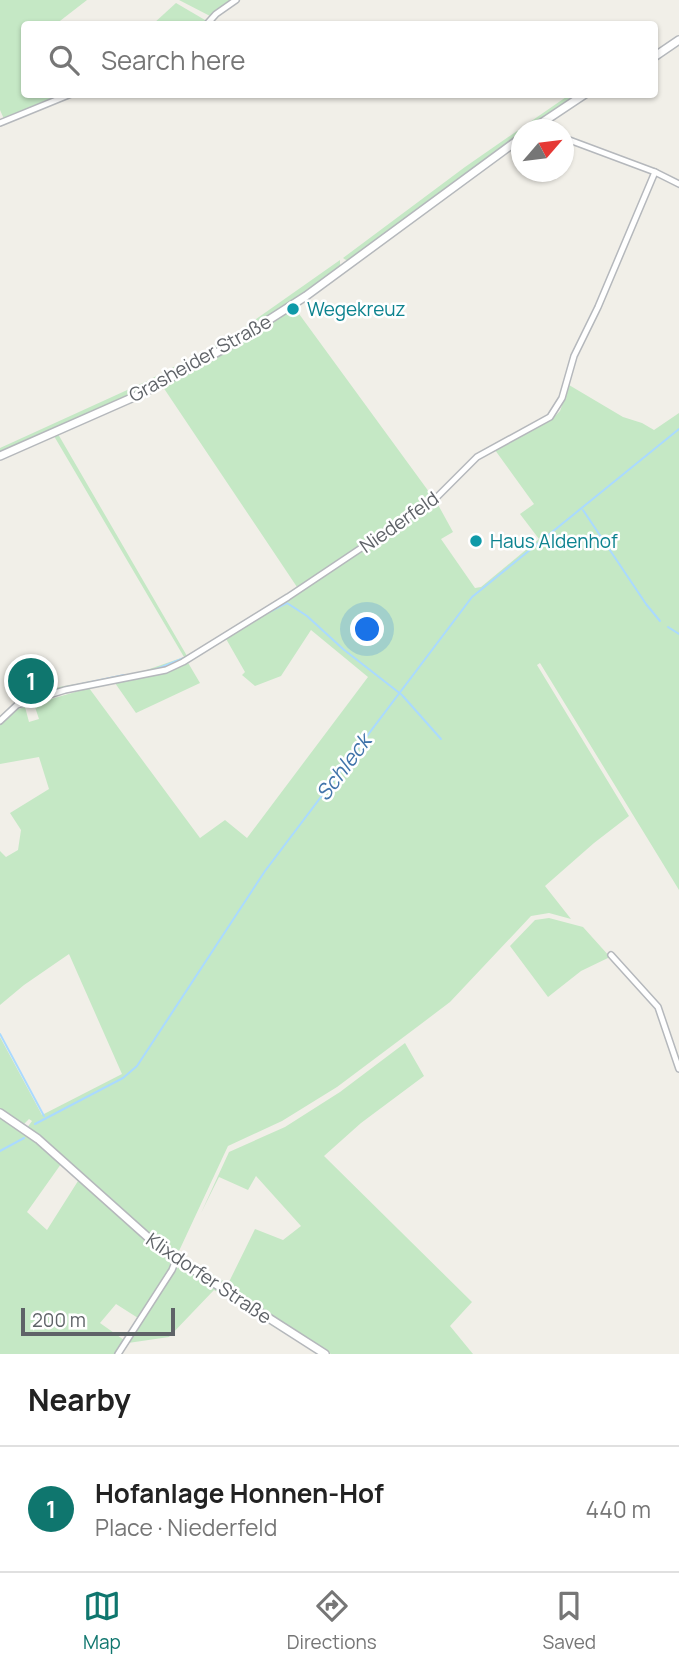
<!DOCTYPE html>
<html lang="en">
<head>
<meta charset="utf-8">
<style>
  :root { --surface:#fff; --page:#f2f2f2; --text:#222; --muted:#767676; --line:#e0e0e0; --accent:#0f766e }
  body { margin:0; font-family:Manrope,sans-serif; background:var(--page); color:var(--text) }
  .compass { position:absolute; left:511px; top:119px; width:63px; height:63px; border-radius:50%; background:var(--surface); box-shadow:0 2px 5px #0004; rotate:62deg }
  .scale { position:absolute; left:21px; bottom:18px; width:154px; box-sizing:border-box; padding-left:7px; border:4px solid #5f6368; border-top:0; font-size:19px; line-height:24px; white-space:nowrap; color:#5f6368; -webkit-text-stroke:5px #fff; paint-order:stroke }
  .you { position:absolute; left:368px; top:630px; width:24px; height:24px; margin:-18px; border:5px solid #fff; border-radius:50%; background:#1a73e8; box-shadow:0 0 0 10px #1a73e833 }
  .badge { display:grid; place-items:center; width:46px; height:46px; border-radius:50%; background:var(--accent); color:#fff; font-size:23px; font-weight:700 }
  .pin { position:absolute; translate:-50% -50%; border:4px solid #fff; box-shadow:0 2px 7px #0006 }
  .list { margin:0; padding:0; list-style:none }
  h2 { display:flex; justify-content:space-between; align-items:center; height:91px; margin:0; padding:0 28px; font-size:30px }
  h2 small { font-size:23px; font-weight:400; color:var(--muted) }
  .list li { display:grid; grid-template-columns:46px 1fr auto; gap:21px; align-items:center; box-sizing:border-box; height:126px; padding:0 28px; border-top:2px solid var(--line) }
  .list b { display:block; font-size:26px; white-space:nowrap }
  .list p { margin:0; font-size:23px; white-space:nowrap; color:var(--muted) }
  .list em { font-size:23px; font-style:normal; color:var(--muted) }
  .icon { flex:none; width:38px; height:38px; fill:none; stroke:currentColor; stroke-width:2; stroke-linecap:round; stroke-linejoin:round }
  .map { position:relative; flex:none; width:679px; height:1354px; overflow:hidden }
  .search { position:absolute; background:var(--surface); box-shadow:0 2px 5px #0004; left:21px; right:21px; top:21px; height:77px; display:flex; align-items:center; gap:18px; box-sizing:border-box; padding:0 24px; border-radius:7px; color:var(--muted); font-size:26px }
  .sheet { height:217px; background:var(--surface) }
  nav { display:flex; justify-content:space-around; align-items:center; box-sizing:border-box; height:98px; border-top:2px solid var(--line); background:var(--surface); font-size:19px; color:var(--muted) }
  nav a { display:grid; justify-items:center; gap:4px }
  nav .on { color:var(--accent) }
  .map>svg:first-child { display:block }
</style>
</head>
<body>
<div class="map">
<svg width="679" height="1354" viewBox="0 0 679 1354">
  <rect width="100%" height="100%" fill="#f1efe8"/>
  <g fill="#c5e8c5" fill-rule="evenodd">
    <polygon points="0,0 87,0 56,24 24,24 24,94 66,95 4,119 0,110"/>
    <polygon points="179,0 232,0 210,16"/>
    <polygon points="176,3 205,20 206,23 205,24 153,24"/>
    <polygon points="569,95 580,95 527,129 522,130 521,134 349,262 343,258 465,167"/>
    <polygon points="340,260 340,268 264,322 150,387 0,453 0,448 147,381 229,338"/>
    <polygon points="294,307 432,496 423,505 297,587 163,387 58,434 187,656 185,659 164,668 46,695 46,693 59,687 138,673 184,657 54,436 0,460 0,458 53,434 57,435 129,401"/>
    <path d="M569,385L623,417L642,423L654,430L679,413V890L540,663L537,665L629,816L594,843L545,886L571,919L549,913L531,916L450,1002L421,1024L337,1087L282,1121L228,1146L179,1251L173,1255L57,1159L173,1261L172,1265L138,1318L116,1304L100,1323L124,1340L115,1354H0V1116L24,1132L32,1121L29,1119L23,1125L0,1109V1037L42,1115L122,1074L69,954L24,985L0,1005V851L6,857L18,850L21,830L10,813L49,789L39,757L0,764V724L15,710L25,707L29,722L39,719L34,704L89,688L200,838L225,820L247,838L368,677L311,630L281,676L255,686L242,675L245,672L225,637L284,603L436,501L453,532L441,539L475,588L481,587L539,539L520,514L534,504L495,450L551,420L560,411ZM61,1164L78,1181L47,1230L27,1212Z"/>
    <polygon points="187,661 200,683 136,713 115,683 166,672"/>
    <polygon points="549,918 583,927 610,957 581,971 548,997 510,946 535,920"/>
    <polygon points="405,1043 424,1076 361,1123 324,1156 472,1302 450,1326 473,1354 331,1354 183,1262 182,1255 228,1284 255,1229 283,1240 301,1226 256,1176 248,1190 219,1177 201,1213 229,1152 285,1127 340,1092"/>
    <polygon points="180,1266 318,1352 318,1354 214,1290 169,1337 128,1343 177,1267"/>
  </g>
  <g fill="none" stroke-linecap="round" stroke-linejoin="round">
    <g stroke="#aadaff" stroke-width="2">
      <polyline points="583,510 646,604 660,621"/>
      <polyline points="267,613 287,603 307,616 343,649 402,695 441,739"/>
      <polyline points="668,627 679,634"/>
      <polyline points="154,670 184,658"/>
      <polyline points="68,687 124,675"/>
      <polyline points="0,1034 44,1116"/>
      <polyline points="35,1124 123,1078 137,1066 265,871 472,597 679,429"/>
      <polyline points="0,1151 24,1138"/>
    </g>
    <g stroke="#b5b8bc" stroke-width="8">
      <g id="minor">
        <polyline points="207,24 216,14 236,0"/>
        <polyline points="0,123 71,94"/>
        <polyline points="564,138 655,172 679,184"/>
        <polyline points="0,721 17,705 65,690 166,670 183,662 288,597 436,498 477,457 550,417 562,398 574,356 598,307 655,172"/>
        <polyline points="611,955 658,1007 679,1069"/>
        <polyline points="118,1354 172,1270 176,1260"/>
      </g>
    </g>
    <g stroke="#b5b8bc" stroke-width="10">
      <g id="tertiary">
        <polyline points="654,57 679,40"/>
        <polyline points="531,130 585,94"/>
        <polyline points="0,456 143,393 225,348 306,296 522,137"/>
        <polyline points="0,1113 38,1139 161,1249 325,1354"/>
      </g>
    </g>
    <use href="#minor" stroke="#fff" stroke-width="5"/>
    <use href="#tertiary" stroke="#fff" stroke-width="7"/>
  </g>
  <g fill="#0f9aa8" stroke="#fff" stroke-width="2.5">
    <circle cx="293" cy="309" r="7"/>
    <circle cx="476" cy="541" r="7"/>
  </g>
  <g text-anchor="middle" dominant-baseline="central" stroke-width="5" stroke-linejoin="round" paint-order="stroke">
    <g font-size="19" fill="#0d838f" stroke="#fff" text-anchor="start">
      <text x="307" y="309">Wegekreuz</text>
      <text x="490" y="541">Haus Aldenhof</text>
    </g>
    <g font-size="19" fill="#5f6368" stroke="#fff">
      <text transform="translate(200 358) rotate(-29)">Grasheider Straße</text>
      <text transform="translate(399 522) rotate(-35)">Niederfeld</text>
      <text transform="translate(209 1278) rotate(34)">Klixdorfer Straße</text>
    </g>
    <g font-size="21" font-style="italic" fill="#4174aa" stroke="#fff">
      <text transform="translate(343 767) rotate(-53)">Schleck</text>
    </g>
  </g>
</svg>
<svg class="compass" viewBox="-18 -18 36 36"><path d="M0-13l5 13h-10z" fill="#e53935"/><path d="M0 13l5-13h-10z" fill="#767676"/></svg>
<div class="scale">200 m</div>
<div class="you"></div>
<div class="pin badge" style="left:31px;top:681px">1</div>
<div class="search"><svg class="icon" aria-label="search" viewBox="0 0 24 24"><circle cx="10" cy="10" r="6"/><path d="M15 15l6 6"/></svg>Search here</div>
</div>
<section class="sheet">
<h2>Nearby<small></small></h2>
<ul class="list">
<li><span class="badge">1</span><div><b>Hofanlage Honnen-Hof</b><p>Place · Niederfeld</p></div><em>440 m</em></li>
</ul>
</section>
<nav>
<a class="on"><svg class="icon" aria-label="map" viewBox="0 0 24 24"><path d="M3 6l6-2 6 2 6-2v14l-6 2-6-2-6 2zM9 4v14M15 6v14"/></svg>Map</a>
<a><svg class="icon" aria-label="directions" viewBox="0 0 24 24"><path d="M12 3l9 9-9 9-9-9zM9 14v-3h6M13 9l2 2-2 2"/></svg>Directions</a>
<a><svg class="icon" aria-label="saved" viewBox="0 0 24 24"><path d="M7 4h10v16l-5-4-5 4z"/></svg>Saved</a>
</nav>
</body>
</html>
